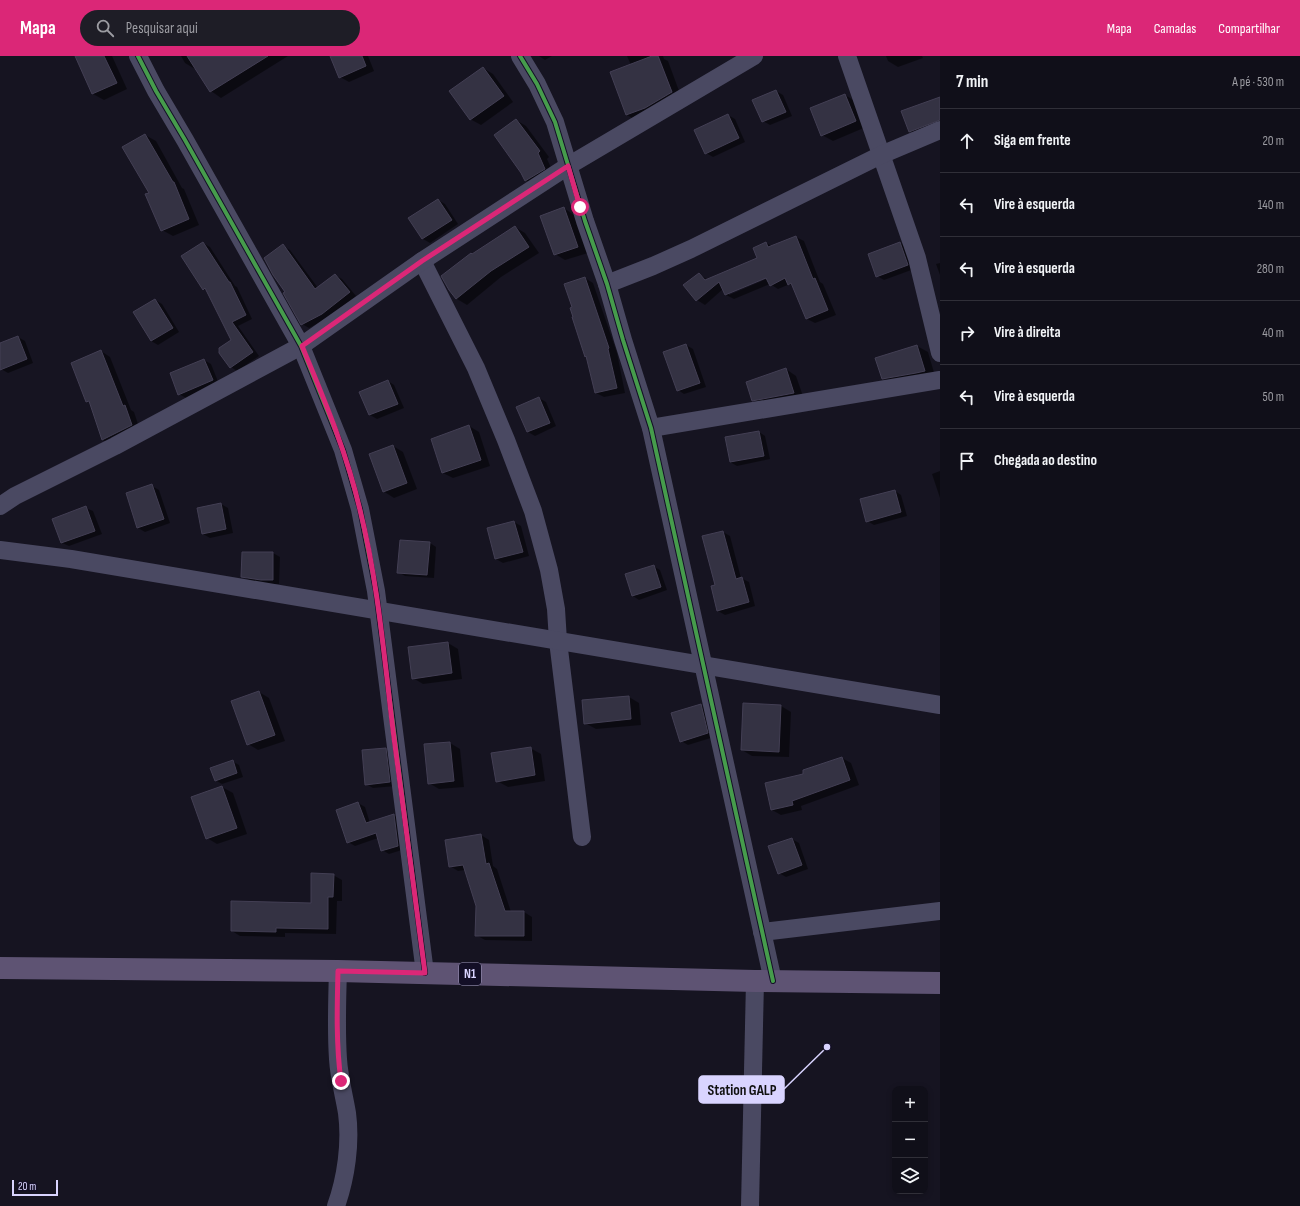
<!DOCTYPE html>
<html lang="pt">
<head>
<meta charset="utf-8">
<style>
  :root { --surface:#100f19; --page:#1e1d26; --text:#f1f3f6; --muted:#9c9ca2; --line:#302f38; --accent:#db2777 }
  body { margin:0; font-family:"Sofia Sans Condensed",sans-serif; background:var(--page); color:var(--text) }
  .controls { position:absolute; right:12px; bottom:12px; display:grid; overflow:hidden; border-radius:8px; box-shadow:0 2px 6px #0003 }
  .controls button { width:36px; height:36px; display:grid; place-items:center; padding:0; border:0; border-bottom:1px solid var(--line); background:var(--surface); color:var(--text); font:20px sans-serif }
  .scale { position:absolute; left:12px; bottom:10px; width:46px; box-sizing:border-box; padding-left:4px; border:2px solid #d9d4ff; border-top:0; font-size:11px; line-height:14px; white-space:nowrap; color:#d9d4ff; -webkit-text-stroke:3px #130f26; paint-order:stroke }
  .stop { position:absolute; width:12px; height:12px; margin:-9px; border:3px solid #db2777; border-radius:50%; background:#fff }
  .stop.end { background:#db2777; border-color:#fff; box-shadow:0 1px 4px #0008 }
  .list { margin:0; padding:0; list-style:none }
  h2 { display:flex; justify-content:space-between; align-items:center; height:52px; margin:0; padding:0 16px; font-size:17px }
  h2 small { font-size:13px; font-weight:400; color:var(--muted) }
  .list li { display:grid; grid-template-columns:26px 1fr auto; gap:12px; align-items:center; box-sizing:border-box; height:64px; padding:0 16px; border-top:1px solid var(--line) }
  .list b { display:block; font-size:15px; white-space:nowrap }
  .list em { font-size:13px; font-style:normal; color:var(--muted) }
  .icon { flex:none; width:22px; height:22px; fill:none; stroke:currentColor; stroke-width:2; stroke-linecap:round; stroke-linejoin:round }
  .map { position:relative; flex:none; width:940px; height:1150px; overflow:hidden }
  header { display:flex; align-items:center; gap:24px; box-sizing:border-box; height:56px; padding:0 20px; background:var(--accent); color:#fff }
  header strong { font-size:19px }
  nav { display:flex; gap:22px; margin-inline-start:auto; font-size:14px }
  .search { width:280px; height:36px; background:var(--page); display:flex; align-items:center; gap:10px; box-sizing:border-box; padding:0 14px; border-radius:22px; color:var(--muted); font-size:15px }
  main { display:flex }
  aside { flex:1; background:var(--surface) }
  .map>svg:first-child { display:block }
</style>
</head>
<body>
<header>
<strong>Mapa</strong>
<div class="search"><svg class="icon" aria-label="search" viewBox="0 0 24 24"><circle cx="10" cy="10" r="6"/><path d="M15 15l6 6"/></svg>Pesquisar aqui</div>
<nav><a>Mapa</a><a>Camadas</a><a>Compartilhar</a></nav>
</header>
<main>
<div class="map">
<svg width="940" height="1150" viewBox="0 0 940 1150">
  <rect width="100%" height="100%" fill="#161421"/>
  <g fill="#0007" fill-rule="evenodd">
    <polygon points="84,0 112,0 127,33 104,44 93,38 78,3"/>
    <polygon points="181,0 288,0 221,42 211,35 196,13 195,13 185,7"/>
    <polygon points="331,0 368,0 374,15 349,26 340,21"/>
    <polygon points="539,0 552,0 545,4"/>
    <polygon points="627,0 657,0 673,41 674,41 659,0 663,0 664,3 668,5 682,43 637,65 627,59 631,9"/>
    <polygon points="886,0 922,0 923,2 898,11 888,5"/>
    <polygon points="483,12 493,18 513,46 481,69 470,63"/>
    <polygon points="776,35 783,39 792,60 770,69 763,65"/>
    <polygon points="845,39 855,45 866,71 833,85 822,79"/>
    <polygon points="940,42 940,69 916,79 910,75"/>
    <polygon points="728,59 735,63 745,86 713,101 706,97"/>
    <polygon points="516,64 526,70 549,101 547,103 554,118 535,130 526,124"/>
    <polygon points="145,79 156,85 182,132 184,133 199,169 173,180 162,174 150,137"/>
    <polygon points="438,144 445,148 458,168 430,187 423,183 410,163"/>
    <polygon points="564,152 574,159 588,197 565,204 555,198"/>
    <polygon points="515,171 525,177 539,197 501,221 467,249 457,243 472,198"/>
    <path d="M796,181L804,185L820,226L823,228L836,259L815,267L807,263L794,231L790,228L778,233L770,228L734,243L726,239L723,233L705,249L697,244L685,230L699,218L708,224L759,202L766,187L772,190ZM770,219L771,221L729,239V236Z"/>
    <polygon points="203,187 210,191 235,230 237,231 252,263 238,270 259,300 237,315 231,311 218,294 232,284 208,235 204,233"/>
    <polygon points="900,187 907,191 914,213 884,224 877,220"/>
    <polygon points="283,190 290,194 318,232 335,219 342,223 356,240 329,261 309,272 302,268 287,236"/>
    <polygon points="940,207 940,219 936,208"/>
    <polygon points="585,222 593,227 617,297 625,337 604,341 596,337 588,301 574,261 574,251"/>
    <polygon points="155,244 162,248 179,276 158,289 151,285"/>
    <polygon points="18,281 25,285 33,307 8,317 1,313 0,311 0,288"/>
    <polygon points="686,289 693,293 706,331 684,338 678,334"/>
    <polygon points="917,290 928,296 935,320 893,328 883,322"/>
    <polygon points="101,295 110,301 131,354 134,356 140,374 112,389 103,384 91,347 87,345"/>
    <polygon points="204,304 211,308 219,328 186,342 179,338"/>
    <polygon points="786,313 796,320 804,343 763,350 753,344"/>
    <polygon points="388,325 394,329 404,352 377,363 370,359 361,336"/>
    <polygon points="539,342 546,346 556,370 535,380 528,376"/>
    <polygon points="469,370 479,376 490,410 453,422 443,417 432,383"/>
    <polygon points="759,376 765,380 770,403 737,410 730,406"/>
    <polygon points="393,390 403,396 417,433 394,442 383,435"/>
    <polygon points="940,415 940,442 932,418"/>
    <polygon points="152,430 159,434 170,467 145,476 138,472"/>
    <polygon points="895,435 901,439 907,460 874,469 867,465"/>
    <polygon points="221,448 228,452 233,477 210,482 203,478"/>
    <polygon points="86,452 93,455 102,478 69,490 62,487"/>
    <polygon points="514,466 521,470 529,500 503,507 496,503 488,473"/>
    <polygon points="723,476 730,480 741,522 749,526 755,550 725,559 718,555 712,531 716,529"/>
    <polygon points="430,487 436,491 434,522 405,520 398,516"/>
    <polygon points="243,497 273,497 280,501 279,528 268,528 249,524 242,520"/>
    <polygon points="653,510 660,514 667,534 639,544 633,540 626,519"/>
    <polygon points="448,587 458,593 462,623 423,628 413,622"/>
    <polygon points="259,636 269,642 285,685 258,694 248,688"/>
    <polygon points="629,641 639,647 641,669 596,673 585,667"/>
    <polygon points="700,649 707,653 714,681 688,689 681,685"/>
    <polygon points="781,650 791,656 789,701 752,700 742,694"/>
    <polygon points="450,687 460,693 464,731 439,733 429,727"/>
    <polygon points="530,692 541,698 545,725 508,731 497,725"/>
    <polygon points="385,693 392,697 396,730 373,732 366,728"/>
    <polygon points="842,702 851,707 859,729 801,750 802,754 781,759 772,754 766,728 804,719 803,715"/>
    <polygon points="232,705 239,709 243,721 222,728 215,724"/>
    <polygon points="222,731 233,737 247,778 217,788 207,782"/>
    <polygon points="358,747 365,751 370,767 394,759 401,763 405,793 389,798 382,794 378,782 355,790 348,786"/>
    <polygon points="481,779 489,784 493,810 497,813 511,856 524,856 532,861 532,885 485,884 476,879 477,850 465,814 458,815 450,810"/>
    <polygon points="792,783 799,787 808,813 786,821 779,817"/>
    <polygon points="333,819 342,824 342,845 337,845 336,878 285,877 285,881 240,880 232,875 312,848"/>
  </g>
  <g fill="#343243" stroke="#433f54">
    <polygon points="75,0 104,0 117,27 92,38"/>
    <polygon points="187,0 268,0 210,36"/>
    <polygon points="330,0 362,0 366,10 339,22"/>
    <polygon points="652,0 658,0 672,36 645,52 626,59 610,16"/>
    <polygon points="483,11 504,40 470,64 449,35"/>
    <polygon points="776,34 786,56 762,66 752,44"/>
    <polygon points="845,38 856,65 821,80 810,52"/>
    <polygon points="940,41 940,64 909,76 901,55"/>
    <polygon points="728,58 739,82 705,98 694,74"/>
    <polygon points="516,63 540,95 538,97 545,113 525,125 521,117 494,79"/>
    <polygon points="145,78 173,126 174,126 189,163 161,175 145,138 149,137 122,91"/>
    <polygon points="438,143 452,164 422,183 408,162"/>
    <polygon points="564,151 578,191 554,199 540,160"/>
    <polygon points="515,170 529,191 491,215 456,243 449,234 441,220 471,197 472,198"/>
    <polygon points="796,180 813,223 815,222 828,254 806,263 791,227 788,229 785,222 770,230 766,222 725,239 719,226 696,245 683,229 699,217 705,224 757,202 753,192 766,186 768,191"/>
    <polygon points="203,186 229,226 230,226 246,259 232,266 253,296 230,312 219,297 219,292 231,284 205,232 203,234 181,200"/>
    <polygon points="900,186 908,209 876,221 868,198"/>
    <polygon points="283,188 315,233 335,218 350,236 322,258 301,269 283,237 285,236 273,219 264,202"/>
    <polygon points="585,221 609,292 608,293 617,332 595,337 586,300 585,301 572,261 573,261 570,252 572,251 564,228"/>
    <polygon points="155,243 173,272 151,285 133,256"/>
    <polygon points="18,280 27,303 0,314 0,287"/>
    <polygon points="686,288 700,327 677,335 663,296"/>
    <polygon points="917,289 925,315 916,317 882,323 875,302"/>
    <polygon points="101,294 123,350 125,349 132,369 102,384 89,345 86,346 71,307"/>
    <polygon points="204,303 213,324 178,339 170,317"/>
    <polygon points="786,312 794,337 752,345 746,326"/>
    <polygon points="388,324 398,348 369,359 359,336"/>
    <polygon points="539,341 550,367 527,376 516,351"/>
    <polygon points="469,369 481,404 442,417 431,383"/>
    <polygon points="759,375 764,400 730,406 725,381"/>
    <polygon points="393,389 407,427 383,436 369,398"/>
    <polygon points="152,428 164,463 137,472 126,437"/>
    <polygon points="895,434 901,456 866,466 860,443"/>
    <polygon points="221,447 226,473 202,478 197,452"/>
    <polygon points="86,450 95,475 61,487 52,463"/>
    <polygon points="514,465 523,496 495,503 487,472"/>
    <polygon points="723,475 736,523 742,521 749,546 717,555 711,530 715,529 702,480"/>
    <polygon points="400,484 430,486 427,519 397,517"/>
    <polygon points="242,496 273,496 273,524 261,524 241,521"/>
    <polygon points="654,509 661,531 632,540 625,518"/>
    <polygon points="448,586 452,617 412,623 408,591"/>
    <polygon points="259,635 275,679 247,689 231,645"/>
    <polygon points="629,640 631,663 584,668 582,644"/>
    <polygon points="743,647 781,649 779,696 741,694"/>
    <polygon points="701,648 708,677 680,686 671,657"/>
    <polygon points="450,686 454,725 428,728 424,688"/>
    <polygon points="531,691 535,719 496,726 491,697"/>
    <polygon points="386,692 390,726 365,729 362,694"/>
    <polygon points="842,701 850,724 792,745 793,749 771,754 765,727 803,718 803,714"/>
    <polygon points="233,704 237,717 215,725 210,712"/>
    <polygon points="222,730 237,772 206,783 191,741"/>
    <polygon points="358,746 366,767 394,758 398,790 381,795 376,777 347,787 336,754"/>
    <polygon points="481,778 486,808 489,807 505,855 524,855 524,880 475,880 476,850 463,809 449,811 445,784"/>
    <polygon points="792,782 802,809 778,818 768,790"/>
    <polygon points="311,817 334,818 333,841 328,841 328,873 276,872 276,876 231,875 231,845 311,847"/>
  </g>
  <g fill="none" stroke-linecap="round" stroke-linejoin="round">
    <g stroke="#4a4962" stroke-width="18">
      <polyline points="138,0 156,35 185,84 301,290 343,394 360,453 376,535 425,917"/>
      <polyline points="520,0 537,28 555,66 585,165 607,228 623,284 651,372 773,925"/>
      <polyline points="847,0 917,202 940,297"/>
      <polyline points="422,205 476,312 506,384 533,455 549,514 556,553 558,585 582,781"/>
      <polyline points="607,228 653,210 691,193 881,99 940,74"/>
      <polyline points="651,372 940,324"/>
      <polyline points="0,450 15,440 115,390 301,290 422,205 568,110 754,0"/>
      <polyline points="0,494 71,503 940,649"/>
      <polyline points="762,876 940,855"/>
      <path d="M336,1150C346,1122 351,1087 347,1057C344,1039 339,1021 338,1003C336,974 337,944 338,915"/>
      <polyline points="750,1150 755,925"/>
    </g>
    <polyline stroke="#5e5373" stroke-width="22" points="0,912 338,915 755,925 940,927"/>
    <g stroke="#130f26" stroke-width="6">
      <g id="cycleway">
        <polyline points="138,0 156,35 185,84 301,290 343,394 360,453 376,535 425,917"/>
        <polyline points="520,0 537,28 555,66 585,165 607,228 623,284 651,372 773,925"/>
      </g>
    </g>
    <use href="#cycleway" stroke="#469c4c" stroke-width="4"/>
  </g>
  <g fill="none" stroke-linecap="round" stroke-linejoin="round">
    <path stroke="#db2777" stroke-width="5" d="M341,1025C336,989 337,952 338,915L425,917C414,836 403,755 393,674C384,600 378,526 360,454C347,397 324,343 302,290L422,205L568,110L580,151"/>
  </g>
  <g text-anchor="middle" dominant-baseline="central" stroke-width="3.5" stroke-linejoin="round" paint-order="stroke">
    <rect fill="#130f26" stroke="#9e99be" stroke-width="1" x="459" y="907" width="22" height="22" rx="3"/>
    <g font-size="13" font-weight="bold" fill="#d9d4ff">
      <text x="470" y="918">N1</text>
    </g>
  </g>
  <path fill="none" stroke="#d9d4ff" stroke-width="1.5" d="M827 991L784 1033"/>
  <circle fill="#d9d4ff" stroke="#130f26" stroke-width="1.5" cx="827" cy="991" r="4"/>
  <rect fill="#d9d4ff" stroke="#d9d4ff" stroke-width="1.5" x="699" y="1020" width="85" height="27" rx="4"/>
  <g font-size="15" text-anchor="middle" font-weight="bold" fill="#111">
    <text x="742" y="1039">Station GALP</text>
  </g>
</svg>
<div class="controls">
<button>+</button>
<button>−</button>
<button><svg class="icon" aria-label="layers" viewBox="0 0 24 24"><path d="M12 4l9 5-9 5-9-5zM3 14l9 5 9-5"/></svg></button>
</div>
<div class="scale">20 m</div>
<div class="stop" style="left:580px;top:151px"></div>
<div class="stop end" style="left:341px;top:1025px"></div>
</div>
<aside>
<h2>7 min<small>A pé · 530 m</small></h2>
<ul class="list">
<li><svg class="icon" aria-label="ahead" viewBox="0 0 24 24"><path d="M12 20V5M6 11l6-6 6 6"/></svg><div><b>Siga em frente</b></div><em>20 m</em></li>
<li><svg class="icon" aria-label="left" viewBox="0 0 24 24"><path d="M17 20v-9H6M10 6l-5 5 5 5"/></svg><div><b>Vire à esquerda</b></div><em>140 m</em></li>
<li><svg class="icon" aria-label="left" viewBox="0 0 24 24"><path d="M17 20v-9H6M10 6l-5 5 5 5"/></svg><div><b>Vire à esquerda</b></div><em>280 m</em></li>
<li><svg class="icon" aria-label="right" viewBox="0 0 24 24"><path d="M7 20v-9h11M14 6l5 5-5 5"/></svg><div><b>Vire à direita</b></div><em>40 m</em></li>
<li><svg class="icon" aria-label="left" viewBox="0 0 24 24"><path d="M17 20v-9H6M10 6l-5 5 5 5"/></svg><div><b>Vire à esquerda</b></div><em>50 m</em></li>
<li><svg class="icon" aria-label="arrive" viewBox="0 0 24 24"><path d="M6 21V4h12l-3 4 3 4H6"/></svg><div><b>Chegada ao destino</b></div></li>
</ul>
</aside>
</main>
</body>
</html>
